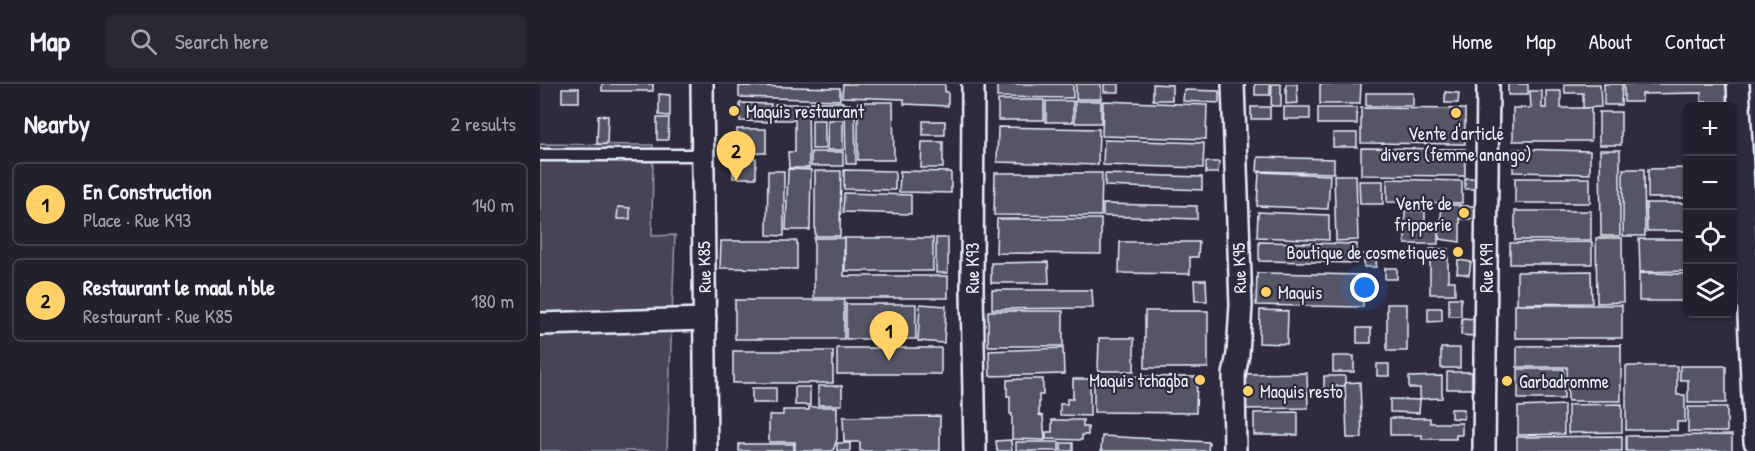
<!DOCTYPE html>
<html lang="en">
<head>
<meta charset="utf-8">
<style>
  :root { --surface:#23202e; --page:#2b2836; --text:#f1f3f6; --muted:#a3a3aa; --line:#403e4a; --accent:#ffd166 }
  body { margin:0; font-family:"Patrick Hand",sans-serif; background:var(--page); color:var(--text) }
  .controls { position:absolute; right:18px; top:18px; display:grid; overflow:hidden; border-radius:9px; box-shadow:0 2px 4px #0004 }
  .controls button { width:54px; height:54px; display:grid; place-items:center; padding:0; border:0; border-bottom:2px solid var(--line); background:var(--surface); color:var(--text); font:30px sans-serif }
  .you { position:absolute; left:825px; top:204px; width:21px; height:21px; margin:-15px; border:4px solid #fff; border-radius:50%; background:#1a73e8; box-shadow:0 0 0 9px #1a73e833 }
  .badge { display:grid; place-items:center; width:39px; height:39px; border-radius:50%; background:var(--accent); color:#111; font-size:20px; font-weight:700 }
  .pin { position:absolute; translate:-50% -50px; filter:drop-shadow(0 2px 3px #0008) }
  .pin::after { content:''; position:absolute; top:32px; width:21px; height:18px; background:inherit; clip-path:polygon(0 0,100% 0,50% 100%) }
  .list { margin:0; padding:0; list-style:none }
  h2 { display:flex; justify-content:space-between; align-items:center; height:78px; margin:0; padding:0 24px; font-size:26px }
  h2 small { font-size:20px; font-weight:400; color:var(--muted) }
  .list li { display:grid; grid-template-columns:39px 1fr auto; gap:18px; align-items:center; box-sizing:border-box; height:84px; margin:0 12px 12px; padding:0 12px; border:2px solid var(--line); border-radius:9px }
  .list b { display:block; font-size:22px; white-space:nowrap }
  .list p { margin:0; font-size:20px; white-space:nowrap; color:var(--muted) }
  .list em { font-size:20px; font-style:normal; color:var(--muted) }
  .icon { flex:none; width:33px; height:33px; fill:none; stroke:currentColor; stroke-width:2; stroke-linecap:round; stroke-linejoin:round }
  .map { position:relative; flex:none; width:1215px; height:367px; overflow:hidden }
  header { display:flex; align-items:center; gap:36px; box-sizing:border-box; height:84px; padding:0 30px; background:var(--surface); border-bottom:2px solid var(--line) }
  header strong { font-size:28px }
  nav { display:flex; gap:33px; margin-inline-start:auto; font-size:21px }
  .search { width:420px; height:54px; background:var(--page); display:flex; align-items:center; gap:15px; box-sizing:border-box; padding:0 21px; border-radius:9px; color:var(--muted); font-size:22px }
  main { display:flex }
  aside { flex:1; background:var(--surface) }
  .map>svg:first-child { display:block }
</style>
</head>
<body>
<header>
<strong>Map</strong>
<div class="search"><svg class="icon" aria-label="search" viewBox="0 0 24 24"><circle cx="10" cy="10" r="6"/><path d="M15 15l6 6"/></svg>Search here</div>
<nav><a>Home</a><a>Map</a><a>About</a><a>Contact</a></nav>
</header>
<main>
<aside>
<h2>Nearby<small>2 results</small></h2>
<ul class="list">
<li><span class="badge">1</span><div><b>En Construction</b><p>Place · Rue K93</p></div><em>140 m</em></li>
<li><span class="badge">2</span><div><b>Restaurant le maal n'ble</b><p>Restaurant · Rue K85</p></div><em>180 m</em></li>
</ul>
</aside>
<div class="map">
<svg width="1215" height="367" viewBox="0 0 1215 367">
  <rect width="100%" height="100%" fill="#2f2a3d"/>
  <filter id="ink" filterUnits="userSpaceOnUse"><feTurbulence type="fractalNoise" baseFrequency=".0167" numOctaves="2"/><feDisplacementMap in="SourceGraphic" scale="12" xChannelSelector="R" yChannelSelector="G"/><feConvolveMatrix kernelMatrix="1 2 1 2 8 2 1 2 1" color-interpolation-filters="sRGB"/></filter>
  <g filter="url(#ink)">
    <polygon fill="#464455" stroke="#979aa6" stroke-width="1.5" points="0,60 113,61 112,152 135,151 127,367 0,367"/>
    <g fill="#575565" stroke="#e8f1f8" stroke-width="1.5">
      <rect x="62" y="0" width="51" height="7"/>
      <polygon points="303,0 405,0 405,8 408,8 408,22 364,20 364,15 302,13"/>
      <polygon points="457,0 533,0 533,14 457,13"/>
      <rect x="536" y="0" width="25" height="15"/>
      <rect x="564" y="0" width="15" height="8"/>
      <polygon points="613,0 632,1 632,16 613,16"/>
      <rect x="715" y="0" width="15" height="11"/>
      <polygon points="732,0 741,0 741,22 731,22"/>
      <polygon points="746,0 757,0 758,19 746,20"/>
      <polygon points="780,0 821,0 820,20 780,20"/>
      <rect x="968" y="0" width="20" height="11"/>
      <polygon points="1024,0 1060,0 1061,23 1043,24 1043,9 1025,9"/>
      <polygon points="1064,0 1082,0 1081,21 1064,21"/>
      <polygon points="1084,0 1191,0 1191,18 1161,18 1161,9 1102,10 1102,18 1084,18"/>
      <polygon points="199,2 300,4 300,16 199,13"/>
      <rect x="22" y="4" width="17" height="14"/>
      <polygon points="644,6 679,7 679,19 643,17"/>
      <polygon points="990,7 1002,7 1002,24 1006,24 1006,7 1021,7 1021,24 1051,24 1051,57 973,57 973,24 991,24"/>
      <polygon points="905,8 919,9 918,19 905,19"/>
      <rect x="826" y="9" width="47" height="13"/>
      <polygon points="119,10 130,11 130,32 119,31"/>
      <rect x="458" y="16" width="46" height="20"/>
      <rect x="506" y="17" width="27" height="21"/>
      <rect x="535" y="17" width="26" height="22"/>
      <polygon points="563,17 667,21 666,55 562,52"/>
      <polygon points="271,18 303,18 303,20 310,20 310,27 303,27 303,31 271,32"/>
      <polygon points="318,18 353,18 354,76 318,76"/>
      <polygon points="200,19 231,20 230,38 200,37"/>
      <polygon points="235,20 268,20 269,84 249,84 248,68 255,68 255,36 235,36"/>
      <rect x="711" y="23" width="19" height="12"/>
      <rect x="744" y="23" width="26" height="12"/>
      <rect x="778" y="24" width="39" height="16"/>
      <polygon points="821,24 925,25 925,60 821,59"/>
      <polygon points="305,28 315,28 316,80 306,80"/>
      <rect x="1059" y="28" width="22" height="33"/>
      <polygon points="58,31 68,32 67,60 57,60"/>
      <polygon points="117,34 129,34 128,56 117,56"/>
      <rect x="272" y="36" width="13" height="29"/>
      <polygon points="288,36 303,36 303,66 287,66"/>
      <rect x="383" y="37" width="22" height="14"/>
      <polygon points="458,43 559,45 558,81 457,78"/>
      <rect x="197" y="45" width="29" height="24"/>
      <rect x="793" y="49" width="24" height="14"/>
      <polygon points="564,56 664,59 663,84 563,81"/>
      <polygon points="382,58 403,58 403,84 381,84"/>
      <polygon points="821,64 925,65 925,92 821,91"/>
      <polygon points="974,65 1050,67 1050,90 973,88"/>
      <polygon points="1060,66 1080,66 1080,152 1061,152"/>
      <rect x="271" y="68" width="32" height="14"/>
      <polygon points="718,73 794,75 794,89 717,87"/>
      <rect x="193" y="74" width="23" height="20"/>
      <polygon points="666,78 679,78 678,89 666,89"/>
      <polygon points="1148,84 1148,114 1108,114 1108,85"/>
      <polygon points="248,85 271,86 270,146 246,146"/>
      <polygon points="1083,85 1104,85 1105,152 1083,152"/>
      <polygon points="304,86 355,87 355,106 304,105"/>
      <polygon points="228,87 244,87 244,152 227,151"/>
      <polygon points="275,87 301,87 300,152 275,152"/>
      <polygon points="360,87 411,88 411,109 359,108"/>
      <polygon points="719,88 790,91 788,125 717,122"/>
      <polygon points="455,89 562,89 561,132 454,131"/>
      <polygon points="565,90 662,93 662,106 565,102"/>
      <polygon points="794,91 816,91 818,156 796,157"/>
      <polygon points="925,94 940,94 939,105 925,105"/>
      <rect x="975" y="94" width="75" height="25"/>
      <polygon points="847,95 922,97 922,119 847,118"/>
      <polygon points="819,97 843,97 843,120 820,120"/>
      <polygon points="304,109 371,111 371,130 303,128"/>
      <polygon points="1106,119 1148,119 1148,147 1107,147"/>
      <polygon points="563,120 657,122 657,135 563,132"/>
      <polygon points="902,121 920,121 920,158 899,155"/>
      <rect x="921" y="122" width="14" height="13"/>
      <polygon points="78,123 90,124 90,135 77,135"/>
      <polygon points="865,127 885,127 885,141 898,140 898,160 865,160"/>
      <rect x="975" y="127" width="76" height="29"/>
      <polygon points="718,128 789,131 789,156 717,153"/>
      <polygon points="457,135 561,135 561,170 456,169"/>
      <polygon points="274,154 304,154 304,192 408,192 408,214 274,214"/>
      <rect x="305" y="154" width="88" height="33"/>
      <rect x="396" y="154" width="12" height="35"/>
      <polygon points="1056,154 1082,154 1083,218 1057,219"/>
      <polygon points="1099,155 1148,155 1148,187 1100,188"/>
      <polygon points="181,157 257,157 257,185 180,184"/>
      <polygon points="580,158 659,158 658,173 650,173 650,190 579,189"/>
      <polygon points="719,158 817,160 817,179 719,177"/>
      <polygon points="1052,158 1052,180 970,180 970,159"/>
      <polygon points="890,165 908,165 908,197 915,197 915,210 890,210"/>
      <polygon points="824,170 837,170 836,183 824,183"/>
      <polygon points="918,176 931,178 929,191 917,189"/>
      <polygon points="508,178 509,199 451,199 451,179"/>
      <rect x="845" y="184" width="12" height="11"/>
      <polygon points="1051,187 1052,219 977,220 977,188"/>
      <polygon points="717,189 823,191 823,223 716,221"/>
      <polygon points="1099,189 1148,190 1148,217 1099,217"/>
      <polygon points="654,196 666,196 667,217 655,217"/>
      <polygon points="452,206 552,206 553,224 452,225"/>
      <rect x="909" y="214" width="12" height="18"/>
      <rect x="195" y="216" width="109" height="39"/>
      <rect x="306" y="220" width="70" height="35"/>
      <polygon points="380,220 406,222 404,259 378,257"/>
      <rect x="847" y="220" width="20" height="47"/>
      <rect x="975" y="221" width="107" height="33"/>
      <polygon points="888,224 902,224 902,237 888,238"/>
      <polygon points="720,226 748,227 747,260 719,259"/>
      <rect x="448" y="227" width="75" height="35"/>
      <rect x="605" y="227" width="63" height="57"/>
      <polygon points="922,234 935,235 934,252 921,251"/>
      <rect x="817" y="244" width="14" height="15"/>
      <polygon points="559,254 594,254 594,287 558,287"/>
      <polygon points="1081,261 1081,317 1028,317 1027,283 977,283 977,262"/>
      <rect x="297" y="264" width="104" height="26"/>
      <polygon points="523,264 524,290 450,292 449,267"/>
      <rect x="901" y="264" width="19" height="20"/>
      <rect x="193" y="267" width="100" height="32"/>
      <rect x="793" y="272" width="21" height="16"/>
      <rect x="837" y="280" width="12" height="12"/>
      <polygon points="1086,282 1137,282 1137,311 1145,311 1145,338 1137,338 1137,346 1086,346"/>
      <polygon points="1140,282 1186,282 1186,319 1148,319 1148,296 1140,296"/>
      <rect x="978" y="285" width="46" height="30"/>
      <rect x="907" y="288" width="25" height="17"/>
      <polygon points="767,289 768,324 704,325 704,290"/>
      <polygon points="554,292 657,293 656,329 554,328"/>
      <polygon points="784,292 805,292 805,302 795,302 795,306 784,306"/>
      <polygon points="902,292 902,314 880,315 880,304 869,304 869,293"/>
      <polygon points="483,295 503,295 503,311 499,311 499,331 503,332 505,356 472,355 472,330 470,330 470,312 467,312 467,296"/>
      <polygon points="533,295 550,295 550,332 520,331 520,320 527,320 527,315 533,315"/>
      <polygon points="820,298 822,354 807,354 805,299"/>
      <rect x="278" y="302" width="24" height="19"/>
      <rect x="255" y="303" width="15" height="18"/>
      <rect x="212" y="304" width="24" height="15"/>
      <polygon points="850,315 880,316 879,329 850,328"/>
      <polygon points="1082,320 1082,348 1028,349 1028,321"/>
      <polygon points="1024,321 1024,350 978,351 978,323"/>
      <polygon points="269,323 297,323 297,355 293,367 255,367 255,358 229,358 229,331 243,331 243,326 269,326"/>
      <rect x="1148" y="323" width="39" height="25"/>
      <polygon points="911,325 924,325 924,335 911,334"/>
      <polygon points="758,328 758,351 714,351 714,329"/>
      <polygon points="400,332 400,367 320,367 320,358 304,358 303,333"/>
      <polygon points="850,334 890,334 890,339 922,339 922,351 916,351 916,355 882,355 882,351 850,351"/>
      <polygon points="512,336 543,336 543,343 548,343 548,351 542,351 542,356 506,355 506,348 512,348"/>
      <polygon points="1192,351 1192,367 1086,367 1086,352"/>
      <polygon points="562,352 669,358 668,367 561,367"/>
      <polygon points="1082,352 1082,367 977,367 977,353"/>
      <polygon points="471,356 472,367 457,367 456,357"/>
      <rect x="476" y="358" width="43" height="9"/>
      <rect x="297" y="359" width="13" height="8"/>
      <rect x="521" y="359" width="12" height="8"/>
      <rect x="199" y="360" width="55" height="7"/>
    </g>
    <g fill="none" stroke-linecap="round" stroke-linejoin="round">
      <g stroke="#e8f1f8" stroke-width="15">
        <polyline id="lane" points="0,71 163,71"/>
      </g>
      <g stroke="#e8f1f8" stroke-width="26">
        <g id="street">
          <polyline points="162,0 166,367"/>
          <polyline points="433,0 432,205 435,367"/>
          <polyline points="693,0 701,221 698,270 694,291 695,367"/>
          <polyline points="1198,0 1215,358"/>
          <polyline points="0,240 165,235"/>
          <polyline points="944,367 948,0"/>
        </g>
      </g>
      <use href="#lane" stroke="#2f2a3d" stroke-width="10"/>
      <use href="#street" stroke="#2f2a3d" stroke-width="21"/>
    </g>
  </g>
  <g fill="#ffd166" stroke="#2f2a3d" stroke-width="2">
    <circle cx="194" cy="27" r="6"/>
    <circle cx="916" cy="29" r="6"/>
    <circle cx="924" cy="129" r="6"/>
    <circle cx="918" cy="168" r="6"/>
    <circle cx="726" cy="208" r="6"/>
    <circle cx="660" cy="296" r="6"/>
    <circle cx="967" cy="297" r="6"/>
    <circle cx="708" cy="307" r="6"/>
  </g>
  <g text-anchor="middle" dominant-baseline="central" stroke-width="4.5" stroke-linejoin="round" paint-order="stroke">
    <g font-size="18" fill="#e8f1f8" stroke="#2f2a3d" text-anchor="start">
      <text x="206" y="27">Maquis restaurant</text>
      <text x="916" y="49" text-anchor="middle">Vente d'article<tspan x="916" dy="21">divers (femme anango)</tspan></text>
      <text x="912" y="119" text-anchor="end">Vente de<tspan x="912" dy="21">fripperie</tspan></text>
      <text x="906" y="168" text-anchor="end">Boutique de cosmetiques</text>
      <text x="738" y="208">Maquis</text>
      <text x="648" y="296" text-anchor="end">Maquis tchagba</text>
      <text x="979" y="297">Garbadromme</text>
      <text x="720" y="307">Maquis resto</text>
    </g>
    <g font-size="18" fill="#e8f1f8" stroke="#2f2a3d">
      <text transform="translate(164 183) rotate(-91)">Rue K85</text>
      <text transform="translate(432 184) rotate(-90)">Rue K93</text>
      <text transform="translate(699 184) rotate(-92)">Rue K95</text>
      <text transform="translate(946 184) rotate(-90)">Rue K99</text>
    </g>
  </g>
</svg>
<div class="controls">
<button>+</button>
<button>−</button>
<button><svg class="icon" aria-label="locate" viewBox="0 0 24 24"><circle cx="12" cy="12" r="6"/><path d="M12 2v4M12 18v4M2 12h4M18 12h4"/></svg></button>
<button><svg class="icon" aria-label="layers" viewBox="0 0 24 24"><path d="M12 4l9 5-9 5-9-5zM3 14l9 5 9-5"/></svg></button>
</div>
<div class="you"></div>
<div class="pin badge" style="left:349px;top:277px">1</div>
<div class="pin badge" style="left:196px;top:97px">2</div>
</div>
</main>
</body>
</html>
